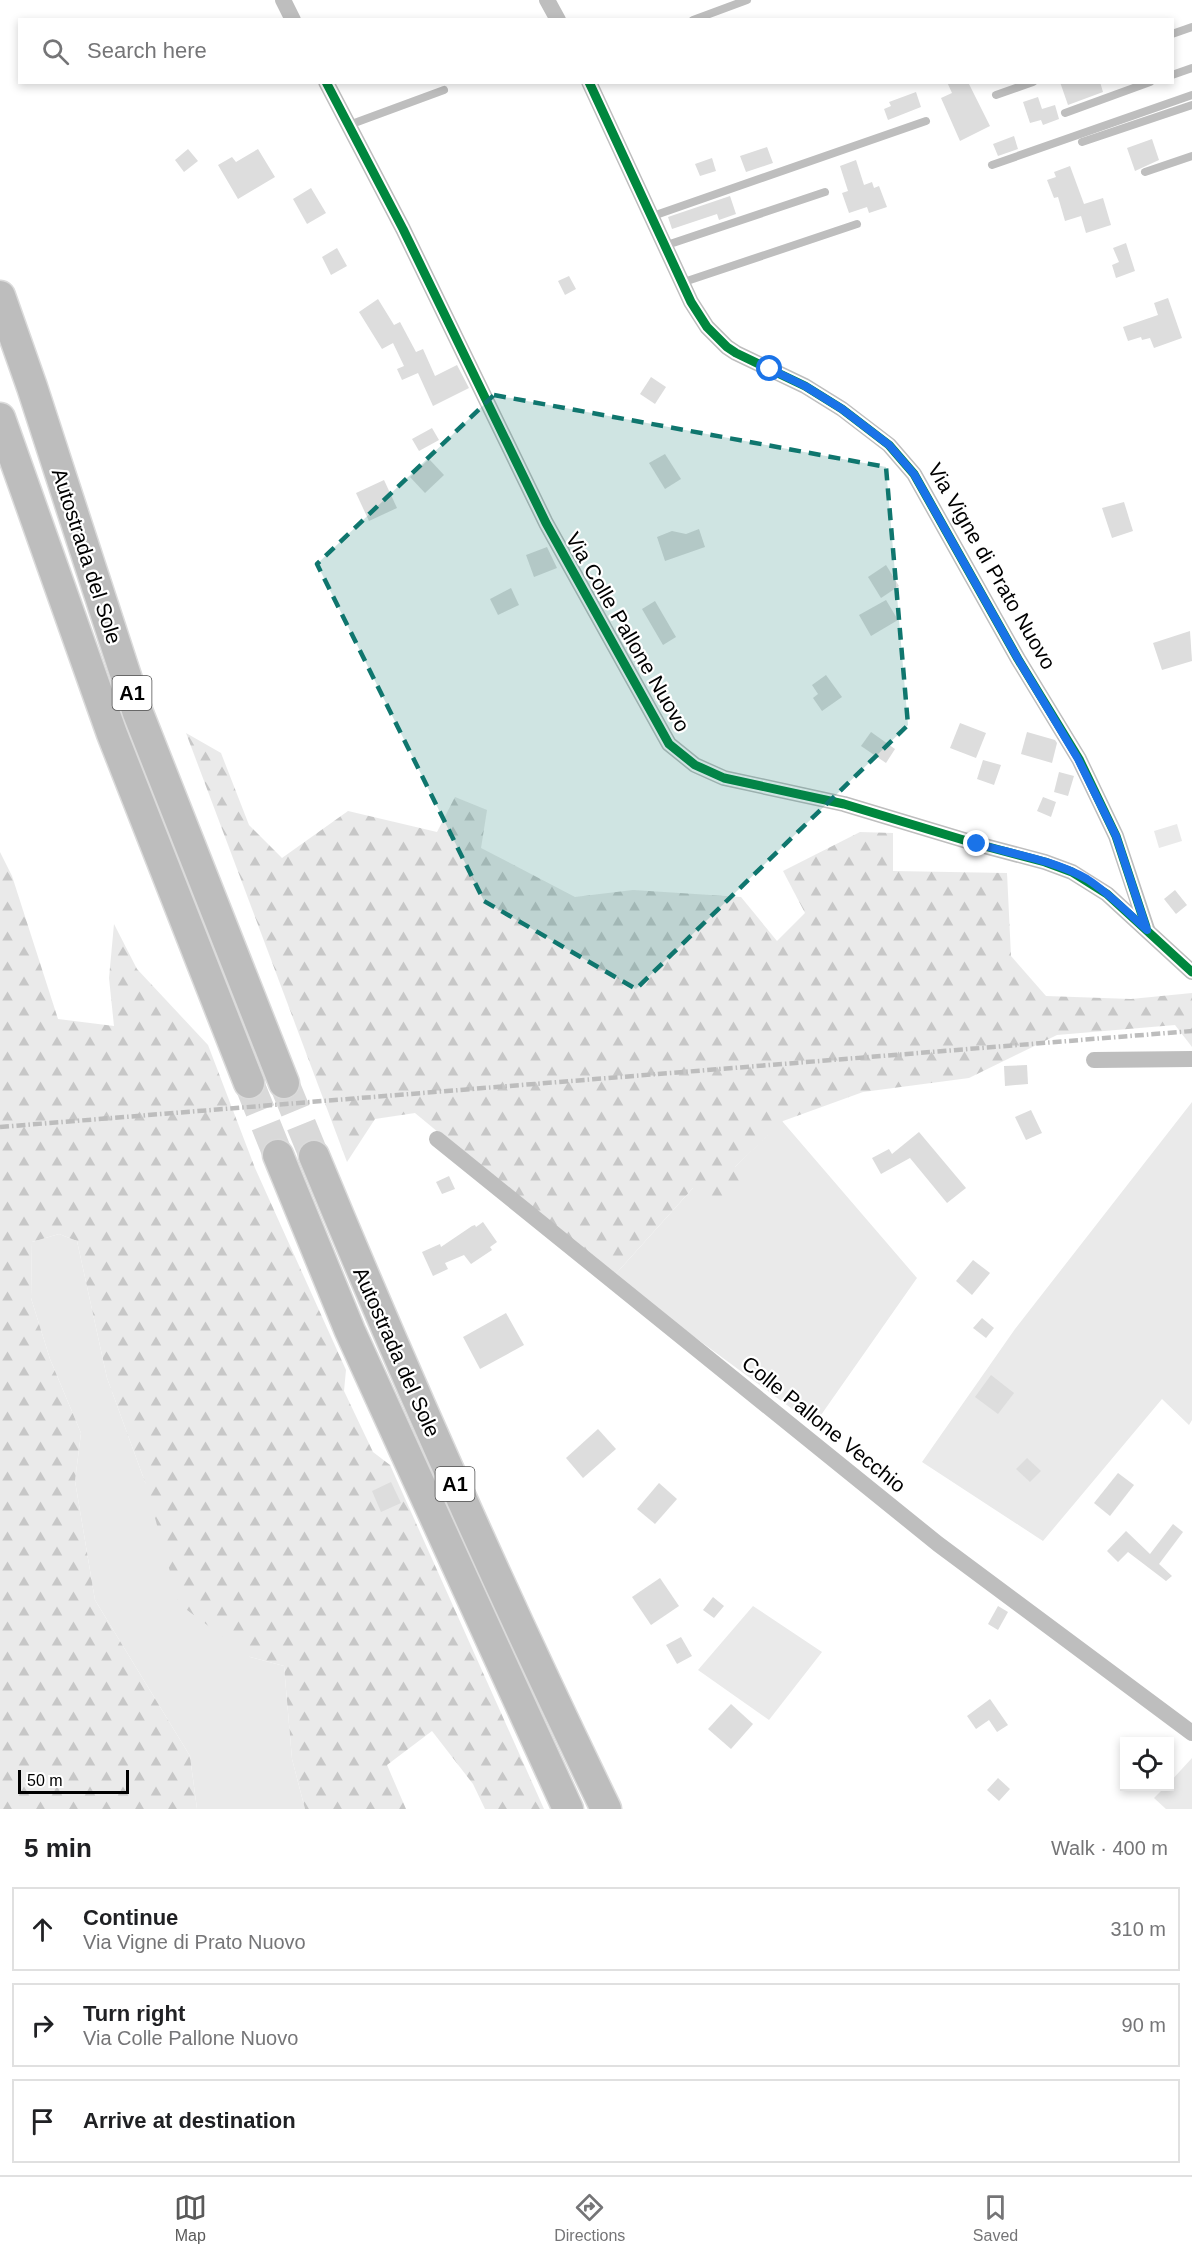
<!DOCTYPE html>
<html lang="en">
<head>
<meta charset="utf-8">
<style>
  :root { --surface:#fff; --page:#f2f2f2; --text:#202124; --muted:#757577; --line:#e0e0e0; --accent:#595959 }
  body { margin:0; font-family:Arial,sans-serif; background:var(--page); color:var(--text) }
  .controls { position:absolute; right:18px; bottom:18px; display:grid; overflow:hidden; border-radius:0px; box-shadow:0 3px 9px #0003 }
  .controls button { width:54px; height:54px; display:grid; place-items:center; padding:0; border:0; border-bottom:2px solid var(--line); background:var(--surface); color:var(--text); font:30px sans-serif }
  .scale { position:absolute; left:18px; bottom:15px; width:111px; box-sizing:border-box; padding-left:6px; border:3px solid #000; border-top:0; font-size:16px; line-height:21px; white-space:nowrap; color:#000; -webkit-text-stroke:4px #fff; paint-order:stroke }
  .stop { position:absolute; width:18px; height:18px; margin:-14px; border:4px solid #1a73e8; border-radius:50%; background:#fff }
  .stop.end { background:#1a73e8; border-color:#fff; box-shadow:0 2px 6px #0008 }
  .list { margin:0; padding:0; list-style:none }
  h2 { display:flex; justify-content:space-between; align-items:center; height:78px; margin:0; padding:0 24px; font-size:26px }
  h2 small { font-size:20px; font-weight:400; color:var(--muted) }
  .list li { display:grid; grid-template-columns:39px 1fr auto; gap:18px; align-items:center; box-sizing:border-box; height:84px; margin:0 12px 12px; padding:0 12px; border:2px solid var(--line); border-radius:0px }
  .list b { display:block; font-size:22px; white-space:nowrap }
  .list p { margin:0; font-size:20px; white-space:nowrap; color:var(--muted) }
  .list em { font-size:20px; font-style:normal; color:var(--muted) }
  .icon { flex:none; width:33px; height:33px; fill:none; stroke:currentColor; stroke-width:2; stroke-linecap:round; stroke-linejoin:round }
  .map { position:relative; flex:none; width:1192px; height:1809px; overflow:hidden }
  .search { position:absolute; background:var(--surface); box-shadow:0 3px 9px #0003; left:18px; right:18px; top:18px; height:66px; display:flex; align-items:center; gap:15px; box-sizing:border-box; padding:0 21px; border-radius:0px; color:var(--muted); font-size:22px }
  .sheet { height:366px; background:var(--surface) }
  nav { display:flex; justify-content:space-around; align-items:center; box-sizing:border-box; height:84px; border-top:2px solid var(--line); background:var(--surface); font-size:16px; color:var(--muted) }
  nav a { display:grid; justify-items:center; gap:3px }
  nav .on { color:var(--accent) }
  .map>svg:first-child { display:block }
</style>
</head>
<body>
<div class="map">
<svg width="1192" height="1809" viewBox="0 0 1192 1809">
  <defs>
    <pattern id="forest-firs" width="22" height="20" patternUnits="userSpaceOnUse" patternTransform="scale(1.5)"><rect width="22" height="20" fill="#eaeaea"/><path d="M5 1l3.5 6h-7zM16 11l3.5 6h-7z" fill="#c7c7c7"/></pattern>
  </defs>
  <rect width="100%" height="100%" fill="#fff"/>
  <g fill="#eaeaea">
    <polygon points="1177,824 1182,841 1159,848 1154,831"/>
    <polygon points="1192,1102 1192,1420 1189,1425 1162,1399 1043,1541 922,1462 1015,1329"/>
    <polygon points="782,1121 917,1278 814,1425 613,1277 694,1187 735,1167"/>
    <polygon points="59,1234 77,1241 107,1378 145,1482 250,1657 284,1666 292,1759 305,1809 197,1809 190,1756 95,1600 75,1481 81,1433 50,1359 31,1298 32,1242"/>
    <polygon points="753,1606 822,1652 769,1720 698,1670"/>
    <polygon points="1192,1758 1192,1809 1166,1809 1154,1798 1165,1787 1170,1786 1170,1782"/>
  </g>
  <g fill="url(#forest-firs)">
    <polygon points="186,733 221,753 249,825 282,858 348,811 437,832 455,797 487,810 481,848 575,897 633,890 741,897 777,941 805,913 783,871 860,832 893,833 893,871 1007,873 1011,956 1046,996 1131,999 1192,993 1192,1047 1175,1025 1057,1035 969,1078 863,1092 783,1121 735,1167 744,1189 718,1200 693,1188 613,1277 415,1113 375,1119 347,1162"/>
    <polygon points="0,852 12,876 58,1019 114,1026 109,978 114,924 137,969 208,1045 255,1168 346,1370 344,1391 373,1452 390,1465 544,1809 485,1809 473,1784 432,1731 387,1765 406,1809 305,1809 292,1759 284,1666 250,1657 179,1604 145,1482 107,1378 77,1241 59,1234 32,1242 31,1298 50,1359 81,1433 75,1481 95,1600 190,1756 197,1809 0,1809"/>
  </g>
  <g fill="#ddd">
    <polygon points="947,82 968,82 990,126 960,141 941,98 952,93"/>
    <polygon points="1060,82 1100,82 1103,92 1068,105"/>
    <polygon points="916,92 921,107 888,120 884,109 891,106 889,102"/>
    <polygon points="1038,97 1042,109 1055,105 1059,119 1043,125 1041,120 1030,123 1023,102"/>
    <polygon points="1014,136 1018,149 998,156 993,144"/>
    <polygon points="1152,139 1159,160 1135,171 1127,148"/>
    <polygon points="767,147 773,163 746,172 740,156"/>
    <polygon points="188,149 198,161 184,172 175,160"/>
    <polygon points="258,149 275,177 238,199 218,165 232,157 236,162"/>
    <polygon points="712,158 716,171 700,176 695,164"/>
    <polygon points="856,160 864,185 872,182 874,188 879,186 887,207 869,213 867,207 849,213 842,193 848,191 840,166"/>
    <polygon points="1070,166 1084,204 1103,198 1111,225 1086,233 1081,216 1065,221 1058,197 1054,198 1047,180 1056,177 1054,172"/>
    <polygon points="311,188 326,213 307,224 293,199"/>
    <polygon points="730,196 736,214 719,220 717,214 672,229 668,217"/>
    <polygon points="1126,243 1135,271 1116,278 1112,265 1119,262 1113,248"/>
    <polygon points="337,248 347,266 331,275 322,257"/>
    <polygon points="569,276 576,289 565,295 558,281"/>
    <polygon points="1168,298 1182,338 1154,348 1150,338 1142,340 1141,337 1128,341 1123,327 1158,315 1154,303"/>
    <polygon points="378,299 394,325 400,322 416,352 423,349 435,376 457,365 469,388 433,406 418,373 402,380 397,369 404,366 393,343 382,349 359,312"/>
    <polygon points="651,377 666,387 655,404 640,394"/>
    <polygon points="432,428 439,440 419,451 412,439"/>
    <polygon points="665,454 681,479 665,489 649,463"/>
    <polygon points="429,459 444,475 425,493 410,477"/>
    <polygon points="384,480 397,508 369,521 356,493"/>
    <polygon points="1124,502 1133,531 1112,538 1102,508"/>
    <polygon points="699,529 705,547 665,561 657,537 672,531 686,534"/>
    <polygon points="547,547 557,568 534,577 526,555"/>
    <polygon points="886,565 899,586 881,598 868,577"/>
    <polygon points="511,588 519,605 498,615 490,599"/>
    <polygon points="886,600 898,620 871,636 859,615"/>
    <polygon points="655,601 676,637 663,645 642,609"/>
    <polygon points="1190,631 1192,661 1162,670 1153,643"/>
    <polygon points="826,675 842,697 822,711 813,698 818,694 812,685"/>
    <polygon points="960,723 986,733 976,758 950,748"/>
    <polygon points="871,732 895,749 886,763 861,746"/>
    <polygon points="1027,732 1055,740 1057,743 1052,763 1021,754"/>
    <polygon points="983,760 1001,765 994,785 977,779"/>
    <polygon points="1059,772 1074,776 1068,796 1054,792"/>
    <polygon points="1043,797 1056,802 1051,817 1037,811"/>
    <polygon points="1175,890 1187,905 1176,914 1164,899"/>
    <polygon points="1027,1065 1028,1084 1005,1086 1004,1066"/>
    <polygon points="1031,1110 1042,1133 1026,1140 1015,1117"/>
    <polygon points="919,1132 966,1188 947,1203 910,1158 881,1174 872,1158 889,1149 892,1154"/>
    <polygon points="449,1176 455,1189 442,1194 436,1182"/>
    <polygon points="483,1222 497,1242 490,1247 492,1250 471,1264 464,1255 445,1263 448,1269 433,1276 422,1252 440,1244 441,1247 472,1226 475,1225 476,1227"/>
    <polygon points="973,1260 990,1273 972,1295 956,1281"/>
    <polygon points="506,1313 524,1345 480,1369 463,1337"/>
    <polygon points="982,1318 994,1328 986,1338 973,1328"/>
    <polygon points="991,1375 1014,1393 998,1414 975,1397"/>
    <polygon points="598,1429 616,1449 583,1478 566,1458"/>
    <polygon points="1027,1458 1041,1471 1030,1482 1016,1469"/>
    <polygon points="1118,1473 1134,1485 1110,1516 1094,1503"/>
    <polygon points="391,1482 401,1503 381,1512 372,1491"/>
    <polygon points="659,1483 677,1499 655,1524 637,1509"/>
    <polygon points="1173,1524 1183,1532 1159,1564 1172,1576 1166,1581 1128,1552 1118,1562 1107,1551 1126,1531 1150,1554"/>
    <polygon points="660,1578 679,1606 651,1625 632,1597"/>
    <polygon points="713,1597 724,1606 714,1618 703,1610"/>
    <polygon points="998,1606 1008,1612 998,1630 988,1624"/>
    <polygon points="681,1637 692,1656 677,1664 666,1645"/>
    <polygon points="990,1699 1008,1725 997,1732 989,1720 976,1729 967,1716"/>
    <polygon points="731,1704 753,1724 731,1749 708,1729"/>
    <polygon points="998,1778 1010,1789 999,1801 987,1790"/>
  </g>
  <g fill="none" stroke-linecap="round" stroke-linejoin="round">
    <g stroke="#d9d9d9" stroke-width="30" stroke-dasharray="30 15" stroke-linecap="butt">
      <polyline points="249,1083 278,1155"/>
      <polyline points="284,1083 314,1156"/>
    </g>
    <g stroke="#dbdbdb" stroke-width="33">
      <g id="motorway">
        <polyline points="0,296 32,387 138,713 284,1083"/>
        <polyline points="0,418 112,734 249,1083"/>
        <polyline points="278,1155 350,1331 568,1809"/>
        <path d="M314,1156C405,1376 502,1594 606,1809"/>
      </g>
    </g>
    <g stroke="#bebebe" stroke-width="8">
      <polyline points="693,20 747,0"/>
      <polyline points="1172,34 1192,27"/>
      <polyline points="1172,75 1192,68"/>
      <polyline points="996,95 1033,82"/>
      <polyline points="1065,113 1150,82"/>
      <polyline points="349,125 444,90"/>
      <polyline points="1082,142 1192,105"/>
      <polyline points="992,165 1192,95"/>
      <polyline points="1145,172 1192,156"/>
      <polyline points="650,217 926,121"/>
      <polyline points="664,246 825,192"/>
      <polyline points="681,283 857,224"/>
    </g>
    <g stroke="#bebebe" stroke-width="16">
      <polyline points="283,0 293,20"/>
      <polyline points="547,0 558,20"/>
      <polyline points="326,82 403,229 546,523 669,744 695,765 724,778 844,804 977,844 1045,862 1072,872 1107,894 1192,972"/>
      <polyline points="589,82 691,302 707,327 727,347 736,353 805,386 842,409 889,445 914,474 1018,659 1079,759 1116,836 1147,929"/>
      <polyline points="1094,1060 1192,1059"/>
      <polyline points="437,1139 938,1544 1192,1733"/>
    </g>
    <use href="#motorway" stroke="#bdbdbd" stroke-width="30"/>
    <polyline stroke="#bdbdbd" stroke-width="4.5" stroke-dasharray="9 3 1.5 3" stroke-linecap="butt" points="0,1127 1192,1031"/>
    <g stroke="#fff" stroke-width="13">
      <g id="cycleway">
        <polyline points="326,82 403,229 546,523 669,744 695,765 724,778 844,804 977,844 1045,862 1072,872 1107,894 1192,972"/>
        <polyline points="589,82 691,302 707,327 727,347 736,353 805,386 842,409 889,445 914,474 1018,659 1079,759 1116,836 1146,927"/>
      </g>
    </g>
    <use href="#cycleway" stroke="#00873e" stroke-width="9"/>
  </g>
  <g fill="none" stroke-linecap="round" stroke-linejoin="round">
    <path stroke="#1a73e8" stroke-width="8" d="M770,369L805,386L842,409L889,445L914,474L1018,659L1078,759L1116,836L1147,930C1128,913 1109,893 1087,879C1054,860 1013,854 977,844"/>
  </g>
  <path fill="#0f766e" fill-opacity="0.2" stroke="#0f766e" stroke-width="4.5" stroke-dasharray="12 8" stroke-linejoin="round" d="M494,395L886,467L908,725L636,989L484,901L317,564Z"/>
  <g text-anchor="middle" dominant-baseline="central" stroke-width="4.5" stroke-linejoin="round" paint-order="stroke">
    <g fill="#fff" stroke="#4c4c4c" stroke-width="1.5">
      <rect x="112.5" y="676" width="39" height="34" rx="4.5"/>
      <rect x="435.5" y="1467" width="39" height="34" rx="4.5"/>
    </g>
    <g font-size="20" font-weight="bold" fill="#000">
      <text x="132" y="693">A1</text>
      <text x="455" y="1484">A1</text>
    </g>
    <g font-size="21" fill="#000" stroke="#fff">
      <text transform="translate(87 556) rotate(72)">Autostrada del Sole</text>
      <text transform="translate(992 566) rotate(60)">Via Vigne di Prato Nuovo</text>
      <text transform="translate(628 632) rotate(60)">Via Colle Pallone Nuovo</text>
      <text transform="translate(397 1352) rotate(66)">Autostrada del Sole</text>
      <text transform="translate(824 1424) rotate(39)">Colle Pallone Vecchio</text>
    </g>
  </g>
</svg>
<div class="controls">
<button><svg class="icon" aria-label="locate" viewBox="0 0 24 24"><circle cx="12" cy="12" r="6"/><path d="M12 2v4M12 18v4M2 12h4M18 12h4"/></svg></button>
</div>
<div class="scale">50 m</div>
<div class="stop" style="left:770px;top:369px"></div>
<div class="stop end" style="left:977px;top:844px"></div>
<div class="search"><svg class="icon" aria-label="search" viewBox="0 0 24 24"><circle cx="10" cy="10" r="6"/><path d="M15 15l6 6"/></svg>Search here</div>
</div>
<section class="sheet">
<h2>5 min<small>Walk · 400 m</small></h2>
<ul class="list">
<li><svg class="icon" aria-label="ahead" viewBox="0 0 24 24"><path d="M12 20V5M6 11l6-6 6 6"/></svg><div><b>Continue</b><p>Via Vigne di Prato Nuovo</p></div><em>310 m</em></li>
<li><svg class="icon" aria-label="right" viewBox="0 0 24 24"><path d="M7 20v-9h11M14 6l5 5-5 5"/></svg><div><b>Turn right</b><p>Via Colle Pallone Nuovo</p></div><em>90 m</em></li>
<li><svg class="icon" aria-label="arrive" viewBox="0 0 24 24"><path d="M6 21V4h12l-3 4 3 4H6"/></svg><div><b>Arrive at destination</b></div></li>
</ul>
</section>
<nav>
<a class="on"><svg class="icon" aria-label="map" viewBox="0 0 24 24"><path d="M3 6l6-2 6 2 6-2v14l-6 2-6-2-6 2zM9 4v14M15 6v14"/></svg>Map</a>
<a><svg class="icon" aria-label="directions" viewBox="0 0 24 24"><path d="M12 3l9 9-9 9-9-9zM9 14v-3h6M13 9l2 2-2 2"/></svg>Directions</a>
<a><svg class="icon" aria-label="saved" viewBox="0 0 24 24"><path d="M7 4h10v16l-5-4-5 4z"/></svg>Saved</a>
</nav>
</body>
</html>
